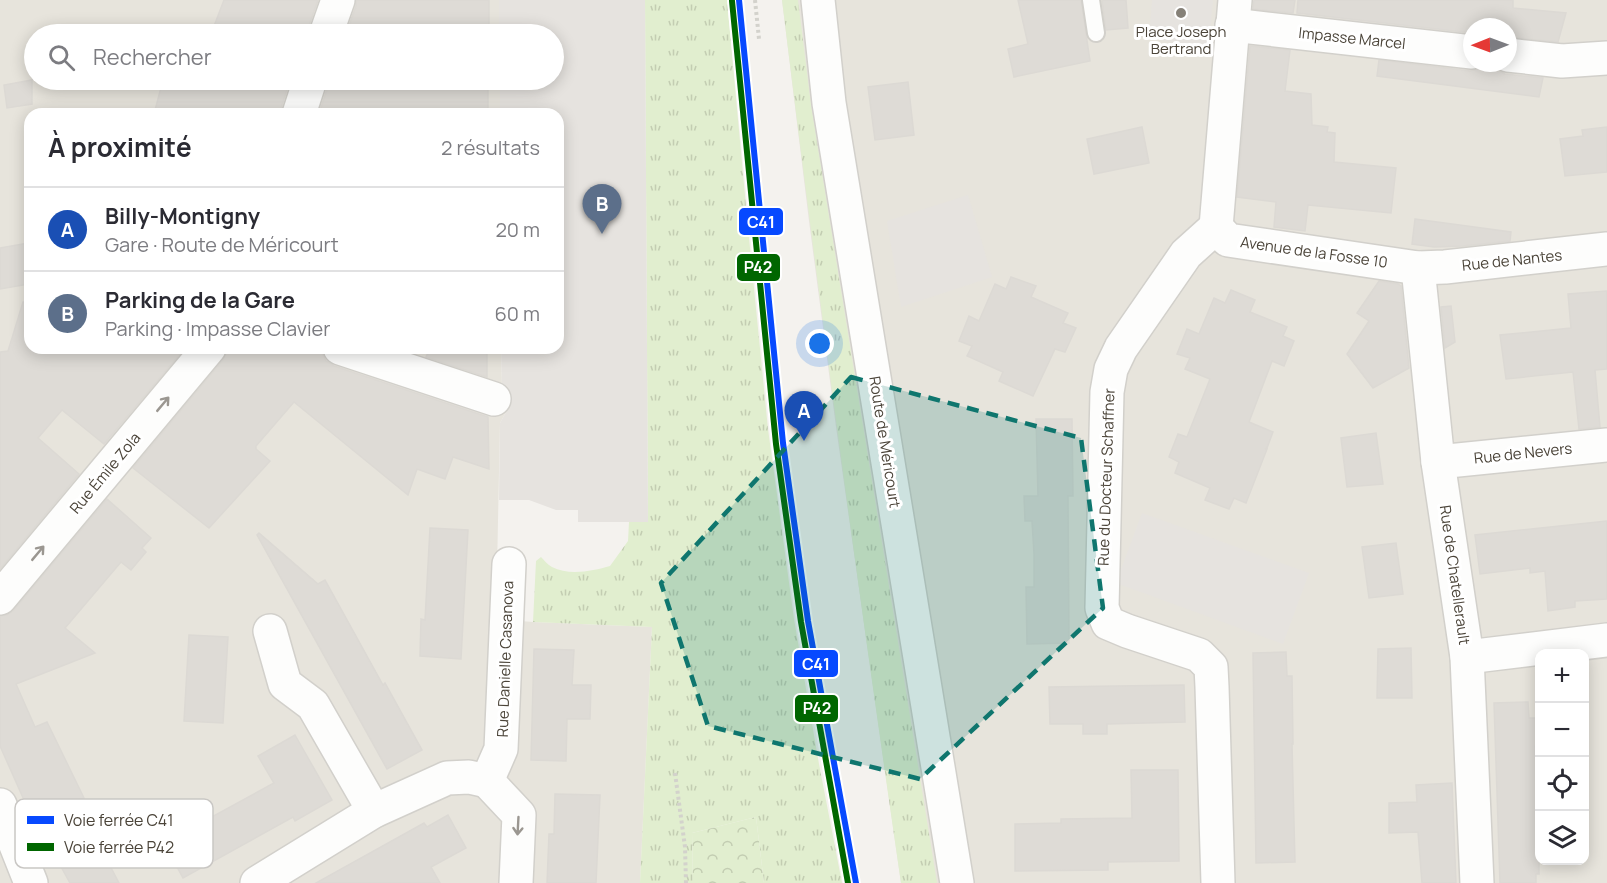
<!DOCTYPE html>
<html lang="fr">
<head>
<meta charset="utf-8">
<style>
  :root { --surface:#fff; --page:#f2f2f3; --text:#2b2b33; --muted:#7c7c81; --line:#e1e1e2; --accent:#0b8043 }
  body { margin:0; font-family:Manrope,sans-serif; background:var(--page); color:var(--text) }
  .controls { position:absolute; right:18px; bottom:18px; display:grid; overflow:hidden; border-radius:12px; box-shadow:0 3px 15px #0003 }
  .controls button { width:54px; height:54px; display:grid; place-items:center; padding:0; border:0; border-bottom:2px solid var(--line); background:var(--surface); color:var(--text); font:30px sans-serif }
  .compass { position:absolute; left:1463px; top:18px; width:54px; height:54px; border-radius:50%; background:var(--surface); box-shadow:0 3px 15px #0003; rotate:269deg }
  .you { position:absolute; left:820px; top:344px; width:21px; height:21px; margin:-15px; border:4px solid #fff; border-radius:50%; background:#1a73e8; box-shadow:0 0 0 9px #1a73e833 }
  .badge { display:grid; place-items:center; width:39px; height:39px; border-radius:50%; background:var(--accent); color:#fff; font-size:20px; font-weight:700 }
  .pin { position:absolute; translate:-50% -50px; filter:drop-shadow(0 2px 3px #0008) }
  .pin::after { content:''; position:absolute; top:32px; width:21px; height:18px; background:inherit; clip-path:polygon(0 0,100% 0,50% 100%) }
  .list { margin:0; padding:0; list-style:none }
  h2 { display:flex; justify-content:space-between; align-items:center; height:78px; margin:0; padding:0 24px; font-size:26px }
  h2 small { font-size:20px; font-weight:400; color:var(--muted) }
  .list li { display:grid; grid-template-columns:39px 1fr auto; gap:18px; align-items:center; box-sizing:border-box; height:84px; padding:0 24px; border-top:2px solid var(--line) }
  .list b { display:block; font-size:22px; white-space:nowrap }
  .list p { margin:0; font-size:20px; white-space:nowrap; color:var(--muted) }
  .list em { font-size:20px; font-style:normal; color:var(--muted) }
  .icon { flex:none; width:33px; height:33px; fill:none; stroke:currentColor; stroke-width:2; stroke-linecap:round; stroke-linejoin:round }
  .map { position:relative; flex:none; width:1607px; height:883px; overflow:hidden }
  .search { position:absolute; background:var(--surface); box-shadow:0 3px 15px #0003; left:24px; top:24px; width:540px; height:66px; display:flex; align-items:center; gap:15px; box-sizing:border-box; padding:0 21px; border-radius:33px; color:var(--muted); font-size:22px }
  .panel { position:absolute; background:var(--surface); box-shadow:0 3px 15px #0003; left:24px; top:108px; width:540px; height:246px; border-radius:18px }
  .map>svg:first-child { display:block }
</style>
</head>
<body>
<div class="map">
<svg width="1607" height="883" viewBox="0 0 1607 883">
  <defs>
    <pattern id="grass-tufts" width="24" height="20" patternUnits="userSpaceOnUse" patternTransform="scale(1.5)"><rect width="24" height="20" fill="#e1eecf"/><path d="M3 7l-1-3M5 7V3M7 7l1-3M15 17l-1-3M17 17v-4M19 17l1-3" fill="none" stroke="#c3cdb2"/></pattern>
    <pattern id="forest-crowns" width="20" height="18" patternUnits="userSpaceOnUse" patternTransform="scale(1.5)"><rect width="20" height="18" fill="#e1eecf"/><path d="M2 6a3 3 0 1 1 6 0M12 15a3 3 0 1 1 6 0" fill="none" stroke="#c3cdb2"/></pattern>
  </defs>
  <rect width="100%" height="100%" fill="#f4f2ee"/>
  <g fill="#e7e4dc" fill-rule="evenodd">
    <polygon points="0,0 499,0 499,34 34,34 34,80 500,80 500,114 30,114 30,348 501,348 502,389 512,401 500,423 496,619 533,622 652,627 640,883 0,883"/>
    <path d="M782,0H1607V883H901L836,427L809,221ZM1472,27H1508V63H1472ZM1540,654H1584V860H1540Z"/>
  </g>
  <g fill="url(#grass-tufts)">
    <path d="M645,0H727L748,228L768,429L794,619L819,764L842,883H764L756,817L692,833L693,883H640L652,627L533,622L536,561L541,557C544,560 548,565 552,567C569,576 593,571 610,566L628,541L629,522H648Z"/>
    <path d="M782,0H798L811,105L937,883H901C858,589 818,295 782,0Z"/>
  </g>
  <polygon fill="url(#forest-crowns)" points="756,817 764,883 693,883 692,833"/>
  <g fill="#e6e3df">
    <polygon points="499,0 645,0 648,522 578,522 578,510 556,510 529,500 499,500 500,423 512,401 502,389 501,348 558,348 558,114 500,114 500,80 554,80 554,34 499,34"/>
    <polygon points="1152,0 1213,0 1208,51 1152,38 1150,26"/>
    <polygon points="968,195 992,277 901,307 887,221"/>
    <polygon points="1142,513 1309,573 1283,644 1116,583"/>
  </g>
  <g fill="#dedbd6" stroke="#dcd9d4" stroke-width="1.5">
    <polygon points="224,0 318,0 308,28 308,34 211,34"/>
    <polygon points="356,0 489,0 489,34 346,34 356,6"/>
    <polygon points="1018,0 1081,0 1090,61 1014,77 1008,49 1028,44"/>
    <polygon points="1102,0 1126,0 1128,28 1106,30"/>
    <polygon points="1254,0 1295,0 1293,13 1253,9"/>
    <polygon points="1298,0 1513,0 1513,8 1566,13 1558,42 1508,37 1508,27 1472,27 1472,33 1297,13"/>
    <polygon points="1250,46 1290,50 1285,91 1311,94 1312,125 1328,127 1327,132 1335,133 1334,162 1396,168 1391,213 1308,205 1305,231 1274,227 1276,202 1237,197"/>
    <polygon points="1379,60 1470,71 1479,69 1487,63 1491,63 1496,70 1505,74 1543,78 1539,97 1377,76"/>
    <polygon points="32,80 32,104 7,108 4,85"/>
    <polygon points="163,80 290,80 281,108 281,114 154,114"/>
    <polygon points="328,80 488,80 488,114 319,114 328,86"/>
    <polygon points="908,82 914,135 875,140 868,87"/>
    <polygon points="1142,127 1149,163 1094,174 1087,139"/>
    <polygon points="1607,127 1607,172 1565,176 1560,139 1583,136 1582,130"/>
    <polygon points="1415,219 1511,232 1510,241 1463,246 1434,247 1412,244"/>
    <polygon points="29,243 28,284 0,289 0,248"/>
    <polygon points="1011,277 1036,286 1031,297 1068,313 1063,323 1076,328 1065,352 1055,349 1033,396 999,381 1003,372 967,356 972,346 959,341 969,316 979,321 995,284 1006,289"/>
    <polygon points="1379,281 1398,284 1401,286 1409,368 1373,388 1347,354 1369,321 1357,313"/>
    <polygon points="1231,290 1255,300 1250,312 1287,327 1283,336 1294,341 1284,366 1272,361 1249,422 1273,432 1267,448 1265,449 1267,449 1246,503 1234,498 1229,509 1205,500 1210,488 1175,473 1179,462 1169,457 1178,434 1187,437 1210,379 1185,369 1190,358 1177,354 1187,329 1199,334 1214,298 1225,303"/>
    <polygon points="1607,291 1607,369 1595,370 1600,427 1579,429 1573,372 1506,379 1500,335 1571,328 1568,294"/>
    <polygon points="23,302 28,303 28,348 185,348 104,444 62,410 38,438 79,474 0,569 0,352 8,351"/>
    <polygon points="1451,306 1455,342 1445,348 1441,307"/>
    <polygon points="227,348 308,348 322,353 326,361 334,366 488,417 489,469 453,457 445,479 417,469 408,495 294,402 256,446 256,449 270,461 209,528 133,468 223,360 227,352"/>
    <polygon points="430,348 487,348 487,377 426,357"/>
    <polygon points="1036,419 1072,419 1073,496 1068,496 1069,643 1027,644 1026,587 1034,587 1034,554 1032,521 1025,521 1024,496 1038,496"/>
    <polygon points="1376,433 1383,484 1347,487 1341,438"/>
    <polygon points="107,499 151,538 142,548 146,552 131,570 121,562 65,628 95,653 16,684 35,727 47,722 84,798 76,801 119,883 70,883 34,818 32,818 0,746 0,616 7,615 14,610"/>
    <polygon points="1607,521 1607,599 1575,601 1575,607 1548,611 1545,571 1530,573 1530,568 1480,574 1475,535"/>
    <polygon points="430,528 468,530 461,659 420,656 421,619 425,620"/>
    <polygon points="259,533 318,584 325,580 383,685 385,683 422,750 387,769 257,535"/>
    <polygon points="1396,543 1403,594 1369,598 1362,547"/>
    <polygon points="189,635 228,637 223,723 184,721"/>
    <polygon points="1411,648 1412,698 1377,698 1378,649"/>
    <polygon points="534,649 574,650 572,685 591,685 590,719 567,719 566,761 531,760"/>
    <polygon points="1286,652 1287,676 1292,676 1293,744 1292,744 1295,862 1256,863 1253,653"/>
    <polygon points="1184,685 1185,722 1107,724 1107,734 1083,734 1083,724 1050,724 1049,687"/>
    <polygon points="1528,702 1529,718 1539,718 1539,745 1535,746 1539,824 1539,874 1536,874 1536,883 1500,883 1494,703"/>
    <polygon points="295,735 332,800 295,821 293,817 183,878 164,843 274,783 258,756"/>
    <polygon points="1131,770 1178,770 1179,861 1108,862 1108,870 1015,871 1015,824 1061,823 1061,819 1132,818"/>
    <polygon points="1452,783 1456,883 1422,883 1418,832 1389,833 1389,803 1417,802 1416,785"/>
    <polygon points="555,794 600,795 596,883 547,883 549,834 554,834"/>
    <polygon points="448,815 466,848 431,867 440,883 316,883 424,823 427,827"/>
  </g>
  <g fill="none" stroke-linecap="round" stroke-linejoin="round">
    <g stroke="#d2d0cb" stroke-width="20">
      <polyline id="service" points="1091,0 1096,33"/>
    </g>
    <g stroke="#d2d0cb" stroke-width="36">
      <g id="minor">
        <polyline points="1232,25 1472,52"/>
        <polyline points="326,34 338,0"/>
        <polyline points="1508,55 1562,61 1607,58"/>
        <polyline points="299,114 310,80"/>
        <polyline points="1216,227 1228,240 1418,268 1445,267 1607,249"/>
        <polyline points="1418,268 1438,462 1467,657 1477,883"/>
        <polyline points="340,348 494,399"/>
        <polyline points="1438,462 1607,445"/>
        <polyline points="0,598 209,348"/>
        <polyline points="270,631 285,684 313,705 374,811"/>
        <polyline points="1467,657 1607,640"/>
        <polyline points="487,781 501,749 509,564"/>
        <polyline points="487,781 519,815 516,883"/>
        <polyline points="0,805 31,883"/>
        <polyline points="257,883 374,811 447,778 469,777 487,781"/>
        <polyline points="1218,883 1212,687 1211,667 1199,655 1127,631 1108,623 1102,608 1107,392 1111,369 1121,348 1186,254 1216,227 1235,0"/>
      </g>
    </g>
    <g stroke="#d2d0cb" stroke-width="36">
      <polyline id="tertiary" points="818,0 829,103 957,883"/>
    </g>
    <g stroke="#d3d2cc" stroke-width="4" stroke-dasharray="3 3" stroke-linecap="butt">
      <polyline points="755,0 759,39"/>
      <polyline points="675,773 685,847 686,883"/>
    </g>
    <use href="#service" stroke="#fdfdfc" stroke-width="16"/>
    <use href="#minor" stroke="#fdfdfc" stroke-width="33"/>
    <use href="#tertiary" stroke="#fdfdfc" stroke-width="33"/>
    <g stroke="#fff" stroke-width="10">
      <polyline id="rail-1" points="739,0 783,443 808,621 856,883"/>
    </g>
    <g stroke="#fff" stroke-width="10">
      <polyline id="rail-2" points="732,1 776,444 801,622 848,883"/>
    </g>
    <use href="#rail-1" stroke="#0749ff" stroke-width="6"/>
    <use href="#rail-2" stroke="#060" stroke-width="6"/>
  </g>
  <defs><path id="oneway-shaft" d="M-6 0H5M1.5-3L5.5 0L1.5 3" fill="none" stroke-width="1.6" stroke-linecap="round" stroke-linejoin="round" transform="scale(1.5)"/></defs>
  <g stroke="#9b9791">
    <use href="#oneway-shaft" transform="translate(163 404) rotate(-50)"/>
    <use href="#oneway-shaft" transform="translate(38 553) rotate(-50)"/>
    <use href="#oneway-shaft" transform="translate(518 826) rotate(93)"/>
  </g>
  <path fill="#0f766e" fill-opacity="0.2" stroke="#0f766e" stroke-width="4.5" stroke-dasharray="12 8" stroke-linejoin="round" d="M851,377L1081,438L1103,608L920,779L708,726L661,583Z"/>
  <circle fill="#868178" stroke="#fff" stroke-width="2" cx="1181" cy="13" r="6"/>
  <g text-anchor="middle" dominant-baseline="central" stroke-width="6" stroke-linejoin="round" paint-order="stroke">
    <g font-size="15" fill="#4b4439" stroke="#fff">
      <text x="1181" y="31">Place Joseph<tspan x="1181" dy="17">Bertrand</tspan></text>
    </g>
    <g font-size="15" fill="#4b4439" stroke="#fff">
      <text transform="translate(1352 38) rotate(6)">Impasse Marcel</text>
      <text transform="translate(1314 252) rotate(8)">Avenue de la Fosse 10</text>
      <text transform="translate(1512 260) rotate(-6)">Rue de Nantes</text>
      <text transform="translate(885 442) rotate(81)">Route de Méricourt</text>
      <text transform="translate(1523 453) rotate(-6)">Rue de Nevers</text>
      <text transform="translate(105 473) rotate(-50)">Rue Émile Zola</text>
      <text transform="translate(1106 477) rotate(-88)">Rue du Docteur Schaffner</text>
      <text transform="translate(1455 575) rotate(82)">Rue de Chatellerault</text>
      <text transform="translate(505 659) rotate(-88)">Rue Danielle Casanova</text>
    </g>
  </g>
  <rect x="15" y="799" width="198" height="69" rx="9" fill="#fff" stroke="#c9c7c4" stroke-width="1.5"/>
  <rect x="27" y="816" width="27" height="8" fill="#0749ff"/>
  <rect x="27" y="843" width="27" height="8" fill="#060"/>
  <g font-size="16" fill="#4b4439">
    <text x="64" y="826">Voie ferrée C41</text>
    <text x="64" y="853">Voie ferrée P42</text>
  </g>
  <g stroke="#fff" stroke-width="2">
    <rect x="738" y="207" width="46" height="29" rx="6" fill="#0749ff"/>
    <rect x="736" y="253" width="45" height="29" rx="6" fill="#060"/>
    <rect x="793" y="649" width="46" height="29" rx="6" fill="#0749ff"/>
    <rect x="794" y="694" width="45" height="29" rx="6" fill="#060"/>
  </g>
  <g font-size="16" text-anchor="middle" font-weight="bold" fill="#fff">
    <text x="761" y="228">C41</text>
    <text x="758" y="273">P42</text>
    <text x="816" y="670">C41</text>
    <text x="817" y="714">P42</text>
  </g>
</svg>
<div class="controls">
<button>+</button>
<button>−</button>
<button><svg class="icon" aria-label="locate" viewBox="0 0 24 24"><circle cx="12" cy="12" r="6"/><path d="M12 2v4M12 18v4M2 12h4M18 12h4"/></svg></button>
<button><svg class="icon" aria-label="layers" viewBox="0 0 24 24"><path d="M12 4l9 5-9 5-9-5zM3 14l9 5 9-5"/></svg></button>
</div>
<svg class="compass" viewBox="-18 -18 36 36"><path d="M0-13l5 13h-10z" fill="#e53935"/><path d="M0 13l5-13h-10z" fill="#7c7c81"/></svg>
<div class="you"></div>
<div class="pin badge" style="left:804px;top:441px;background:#1a4fb4">A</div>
<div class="pin badge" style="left:602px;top:234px;background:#5c6f8a">B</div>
<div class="search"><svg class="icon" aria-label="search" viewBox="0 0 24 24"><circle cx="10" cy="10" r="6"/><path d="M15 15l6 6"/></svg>Rechercher</div>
<section class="panel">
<h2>À proximité<small>2 résultats</small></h2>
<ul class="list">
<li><span class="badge" style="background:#1a4fb4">A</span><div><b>Billy-Montigny</b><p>Gare · Route de Méricourt</p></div><em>20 m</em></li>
<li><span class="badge" style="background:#5c6f8a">B</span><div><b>Parking de la Gare</b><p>Parking · Impasse Clavier</p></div><em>60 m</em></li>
</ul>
</section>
</div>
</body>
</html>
